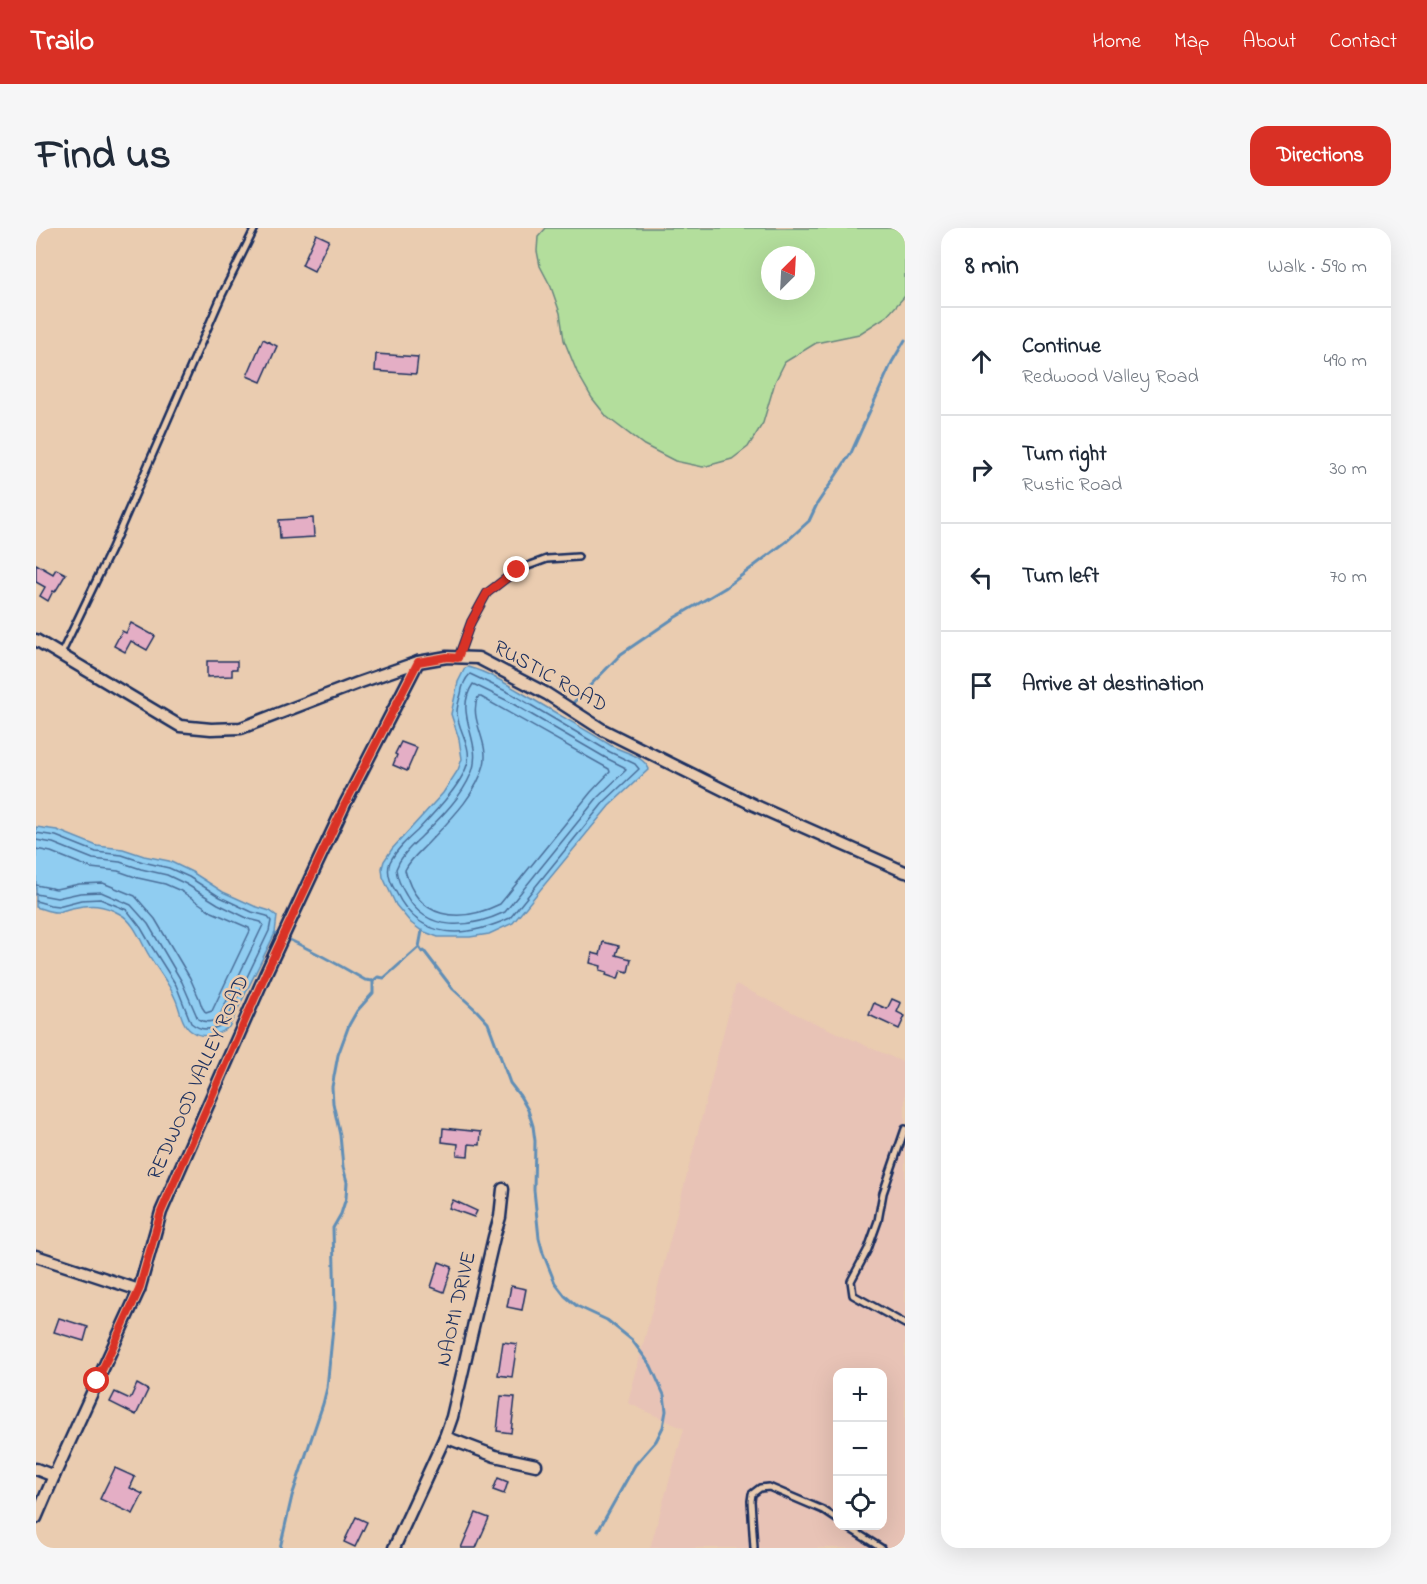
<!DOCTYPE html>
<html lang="en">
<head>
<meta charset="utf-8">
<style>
  :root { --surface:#fff; --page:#f6f6f7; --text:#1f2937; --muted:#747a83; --line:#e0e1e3; --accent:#d93025 }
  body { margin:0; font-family:"Indie Flower",sans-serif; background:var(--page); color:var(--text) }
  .controls { position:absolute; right:18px; bottom:18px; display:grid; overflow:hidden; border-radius:12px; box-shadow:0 6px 24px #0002 }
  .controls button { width:54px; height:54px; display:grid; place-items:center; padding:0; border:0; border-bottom:2px solid var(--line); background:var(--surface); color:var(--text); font:30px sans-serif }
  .compass { position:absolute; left:725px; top:18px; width:54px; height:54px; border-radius:50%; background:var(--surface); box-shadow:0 6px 24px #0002; rotate:24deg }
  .stop { position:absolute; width:18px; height:18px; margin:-14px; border:4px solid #d93025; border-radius:50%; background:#fff }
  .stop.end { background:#d93025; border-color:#fff; box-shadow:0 2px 6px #0008 }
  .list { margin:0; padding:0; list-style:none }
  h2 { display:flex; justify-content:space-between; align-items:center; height:78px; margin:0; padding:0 24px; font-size:26px }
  h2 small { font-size:20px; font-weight:400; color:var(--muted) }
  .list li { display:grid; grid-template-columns:39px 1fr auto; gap:18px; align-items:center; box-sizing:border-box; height:108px; padding:0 24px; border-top:2px solid var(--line) }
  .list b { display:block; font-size:22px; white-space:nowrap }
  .list p { margin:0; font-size:20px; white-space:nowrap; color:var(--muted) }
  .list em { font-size:20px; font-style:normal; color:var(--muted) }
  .icon { flex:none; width:33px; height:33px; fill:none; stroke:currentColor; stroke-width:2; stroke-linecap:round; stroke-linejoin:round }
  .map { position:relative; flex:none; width:869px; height:1320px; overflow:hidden; border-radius:18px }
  header { display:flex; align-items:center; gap:36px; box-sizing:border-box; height:84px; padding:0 30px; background:var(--accent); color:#fff }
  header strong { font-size:28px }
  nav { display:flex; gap:33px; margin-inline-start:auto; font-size:21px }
  .intro { display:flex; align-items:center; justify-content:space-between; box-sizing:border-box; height:144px; padding:0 36px }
  h1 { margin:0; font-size:42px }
  .button { padding:15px 27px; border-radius:18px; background:var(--accent); color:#fff; font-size:21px; font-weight:700 }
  main { display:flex; gap:36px; padding:0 36px }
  aside { flex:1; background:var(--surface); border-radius:18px; box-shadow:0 6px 24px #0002 }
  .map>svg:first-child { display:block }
</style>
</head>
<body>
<header>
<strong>Trailo</strong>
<nav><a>Home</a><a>Map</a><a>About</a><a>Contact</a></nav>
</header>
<div class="intro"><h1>Find us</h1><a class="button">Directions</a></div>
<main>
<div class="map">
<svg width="869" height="1320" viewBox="0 0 869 1320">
  <rect width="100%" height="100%" fill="#eaccb0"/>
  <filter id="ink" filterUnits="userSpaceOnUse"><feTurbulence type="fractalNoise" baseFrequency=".0167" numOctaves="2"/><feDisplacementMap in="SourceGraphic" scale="12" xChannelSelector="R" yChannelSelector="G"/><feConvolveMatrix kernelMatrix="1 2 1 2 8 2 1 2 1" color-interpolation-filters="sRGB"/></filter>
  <g filter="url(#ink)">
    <path fill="#e8c3b6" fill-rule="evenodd" d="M700,756L768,790L869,835V1320H614L648,1201L592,1175ZM802,1144H846V1298H802Z"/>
    <path fill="#b3de9c" stroke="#67867d" stroke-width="1.5" fill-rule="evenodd" d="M510,0H869V68L851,88L823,106L780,115L749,134L739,154L727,195L712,219L696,231L667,239L639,233L608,217L571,189L556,170L541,144L528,112L524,85L515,59L504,38L501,23L502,9ZM734,27H770V63H734Z"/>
    <g fill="#90cdf1" stroke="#618eb6" stroke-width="1.5">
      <path d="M432,439C455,445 477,460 498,472C523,487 549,501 574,517C586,524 607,527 613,541L573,578L477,695L453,706L434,709H402L386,703L375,695L360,677L347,649L346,640L348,633L356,621L407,565L422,542L426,531L423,511L415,486L422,454L429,440Z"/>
      <path d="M0,599L21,602L61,618L87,621L108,628L133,633L156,644L187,664L218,678L234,683L241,688L239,705L193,799C181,807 168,812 155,803C145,796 144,780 139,770C132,753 119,739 110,722C104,711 97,693 84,686C67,676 55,676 36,680C31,681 27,683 22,684C14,685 8,681 0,679Z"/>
    </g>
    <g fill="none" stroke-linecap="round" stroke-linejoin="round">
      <g stroke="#4a6e99" stroke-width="1.5">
        <path d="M434,446L476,466L574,524L599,536L603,541L568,574L474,690C430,710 384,714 360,664C355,656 350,644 354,634C360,622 371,612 381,603C396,587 428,555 432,533C435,516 421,500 421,484C421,479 423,472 425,466C426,459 429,451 434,446Z"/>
        <path d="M437,456L472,473L570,530L588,539L590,542L562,569L469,684C435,700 391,706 370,667C365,659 361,650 360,641C365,627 376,618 386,608C404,590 425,570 435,546C449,514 416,487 437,456Z"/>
        <path d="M442,469H445L573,541L574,544L555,564L464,676C423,696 381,692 369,642C375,630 385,623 394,613C414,592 440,567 448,537C454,514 432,491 442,469Z"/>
        <path d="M0,605L20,608L60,624L86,627L107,634L133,640L153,649L184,669L216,684L231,688L235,693L233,703L189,795C178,802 166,804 155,795L140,757L116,719L105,700L91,682L64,671L45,672L22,678L14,677L0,673"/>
        <path d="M0,612L17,615L57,631L84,634L105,641L131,647L150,656L182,676L213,691L225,694L227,697L183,789C176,795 169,795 162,791L146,754L112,696L95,677L65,664L44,665L21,670L0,666"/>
        <polyline points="0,621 15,624 55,640 82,643 102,650 129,656 145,663 176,684 213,700 214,703 176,783 170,785 166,779 163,770 154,750 119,691 99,668 67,655 43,656 20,661 0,657"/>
      </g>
      <g stroke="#618eb6" stroke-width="3">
        <polyline points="534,478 585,426 638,390 689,360 751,313 773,293 781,276 815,225 856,134 869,112"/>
        <path d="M239,705C270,719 300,735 329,752L337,753L342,749L348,750L383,719L386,703"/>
        <polyline points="383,719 386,724 388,723 417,761 441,783 452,795 474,855 484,868 492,882 497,898 499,913 498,962 503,1010 507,1025 519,1055 529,1068 541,1078 571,1092 596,1112 615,1138 628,1167 630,1183 627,1199 620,1213 599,1237 562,1303"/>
        <polyline points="244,1320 256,1268 287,1176 291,1160 299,1080 297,1000 305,986 310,970 311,954 307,939 304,907 297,875 296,859 302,827 313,797 321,783 337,765 337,753"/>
      </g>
    </g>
    <g fill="#e4aec5" stroke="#1b2f5e" stroke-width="1.5">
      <polygon points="280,6 293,12 278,43 266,37"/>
      <polygon points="227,111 241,118 225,154 211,148"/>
      <polygon points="340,126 382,129 380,146 339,143"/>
      <polygon points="277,290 278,309 244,311 243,292"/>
      <polygon points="0,336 17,346 20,341 30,346 19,364 17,363 12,373 4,368 9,359 0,354"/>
      <polygon points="95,395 119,408 111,422 95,413 89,424 78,418 86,403 90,405"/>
      <polygon points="171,433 201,433 201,441 196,441 196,448 171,449"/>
      <polygon points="365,514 381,520 371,543 357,537 361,527 359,526"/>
      <polygon points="567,714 583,718 580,727 595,731 592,744 585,742 582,751 570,747 571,744 564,742 565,738 554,735 556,725 564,727"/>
      <polygon points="856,771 865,775 861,784 869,788 863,801 833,787 838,775 851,781"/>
      <polygon points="407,900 445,904 444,917 433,916 432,928 421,927 422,916 406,914"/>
      <polygon points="417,972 441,983 438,989 413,980"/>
      <polygon points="403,1034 416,1039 408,1064 395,1059"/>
      <polygon points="475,1058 490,1061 486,1082 471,1079"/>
      <polygon points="23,1090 52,1099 48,1113 18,1104"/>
      <polygon points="467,1114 481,1116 476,1149 462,1147"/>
      <polygon points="101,1156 112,1162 100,1187 74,1174 79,1164 94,1171"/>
      <polygon points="465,1168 479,1169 475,1205 461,1203"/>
      <polygon points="79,1240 99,1249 94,1260 107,1266 97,1286 64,1271"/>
      <polygon points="462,1250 472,1254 468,1266 457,1262"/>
      <polygon points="440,1285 453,1290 440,1320 425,1320"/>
      <polygon points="320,1289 331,1294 319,1319 308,1314"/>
    </g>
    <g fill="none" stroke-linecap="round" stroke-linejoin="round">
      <g stroke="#1b2f5e" stroke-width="10">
        <g id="lane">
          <polyline points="25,426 75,322 186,67 219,0"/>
          <polyline points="422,430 435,394 451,365 481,342 511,331 542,329"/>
          <polyline points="869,901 847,965 842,993 832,1021 815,1053 817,1067 869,1096"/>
          <polyline points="810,1298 845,1320"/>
          <polyline points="718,1320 715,1273 716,1266 724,1260 733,1259 787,1282 802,1292"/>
        </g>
      </g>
      <g stroke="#1b2f5e" stroke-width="15">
        <g id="street">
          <polyline points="0,412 144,498 175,501 205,500 322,455 382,434 411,429 442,430 511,466 567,502 718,577 869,644"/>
          <polyline points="0,1028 103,1062"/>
          <polyline points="409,1209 459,1228 500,1237"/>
          <polyline points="0,1241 18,1248"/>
          <polyline points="0,1290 18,1248 103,1062 125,984 229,747 309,576 382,434"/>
          <polyline points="358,1320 409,1209 416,1189 458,1009 464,989 467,961"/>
        </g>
      </g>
      <use href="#lane" stroke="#eaccb0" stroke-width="5"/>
      <use href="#street" stroke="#eaccb0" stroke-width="10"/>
    </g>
  </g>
  <g fill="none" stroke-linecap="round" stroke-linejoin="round" filter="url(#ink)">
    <polyline stroke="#d93025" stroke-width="8" points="61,1153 103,1062 125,984 229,747 309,576 382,434 411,429 422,430 435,394 451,365 481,342"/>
  </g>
  <g text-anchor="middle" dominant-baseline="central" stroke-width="5" stroke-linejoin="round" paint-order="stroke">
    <g font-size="21" fill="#1b2f5e" stroke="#eaccb0">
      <text transform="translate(514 449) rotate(29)">RUSTIC ROAD</text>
      <text transform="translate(163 850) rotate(-66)">REDWOOD VALLEY ROAD</text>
      <text transform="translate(421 1081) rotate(-77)">NAOMI DRIVE</text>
    </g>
  </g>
</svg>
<div class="controls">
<button>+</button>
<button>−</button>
<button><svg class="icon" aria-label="locate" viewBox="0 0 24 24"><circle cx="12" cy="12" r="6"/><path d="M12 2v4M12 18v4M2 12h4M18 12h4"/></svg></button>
</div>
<svg class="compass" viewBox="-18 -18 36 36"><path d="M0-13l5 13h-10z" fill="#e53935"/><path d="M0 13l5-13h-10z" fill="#747a83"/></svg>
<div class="stop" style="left:61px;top:1153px"></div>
<div class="stop end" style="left:481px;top:342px"></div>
</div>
<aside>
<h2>8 min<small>Walk · 590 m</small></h2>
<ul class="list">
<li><svg class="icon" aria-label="ahead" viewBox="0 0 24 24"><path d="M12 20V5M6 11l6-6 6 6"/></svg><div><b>Continue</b><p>Redwood Valley Road</p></div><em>490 m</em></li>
<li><svg class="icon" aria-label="right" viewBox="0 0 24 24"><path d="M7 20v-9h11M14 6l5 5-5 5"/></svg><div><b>Turn right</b><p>Rustic Road</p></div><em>30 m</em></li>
<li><svg class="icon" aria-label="left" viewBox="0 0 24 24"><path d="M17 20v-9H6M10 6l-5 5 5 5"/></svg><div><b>Turn left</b></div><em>70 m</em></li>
<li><svg class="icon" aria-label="arrive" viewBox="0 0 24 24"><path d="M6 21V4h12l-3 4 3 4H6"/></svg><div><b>Arrive at destination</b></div></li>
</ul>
</aside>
</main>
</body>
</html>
